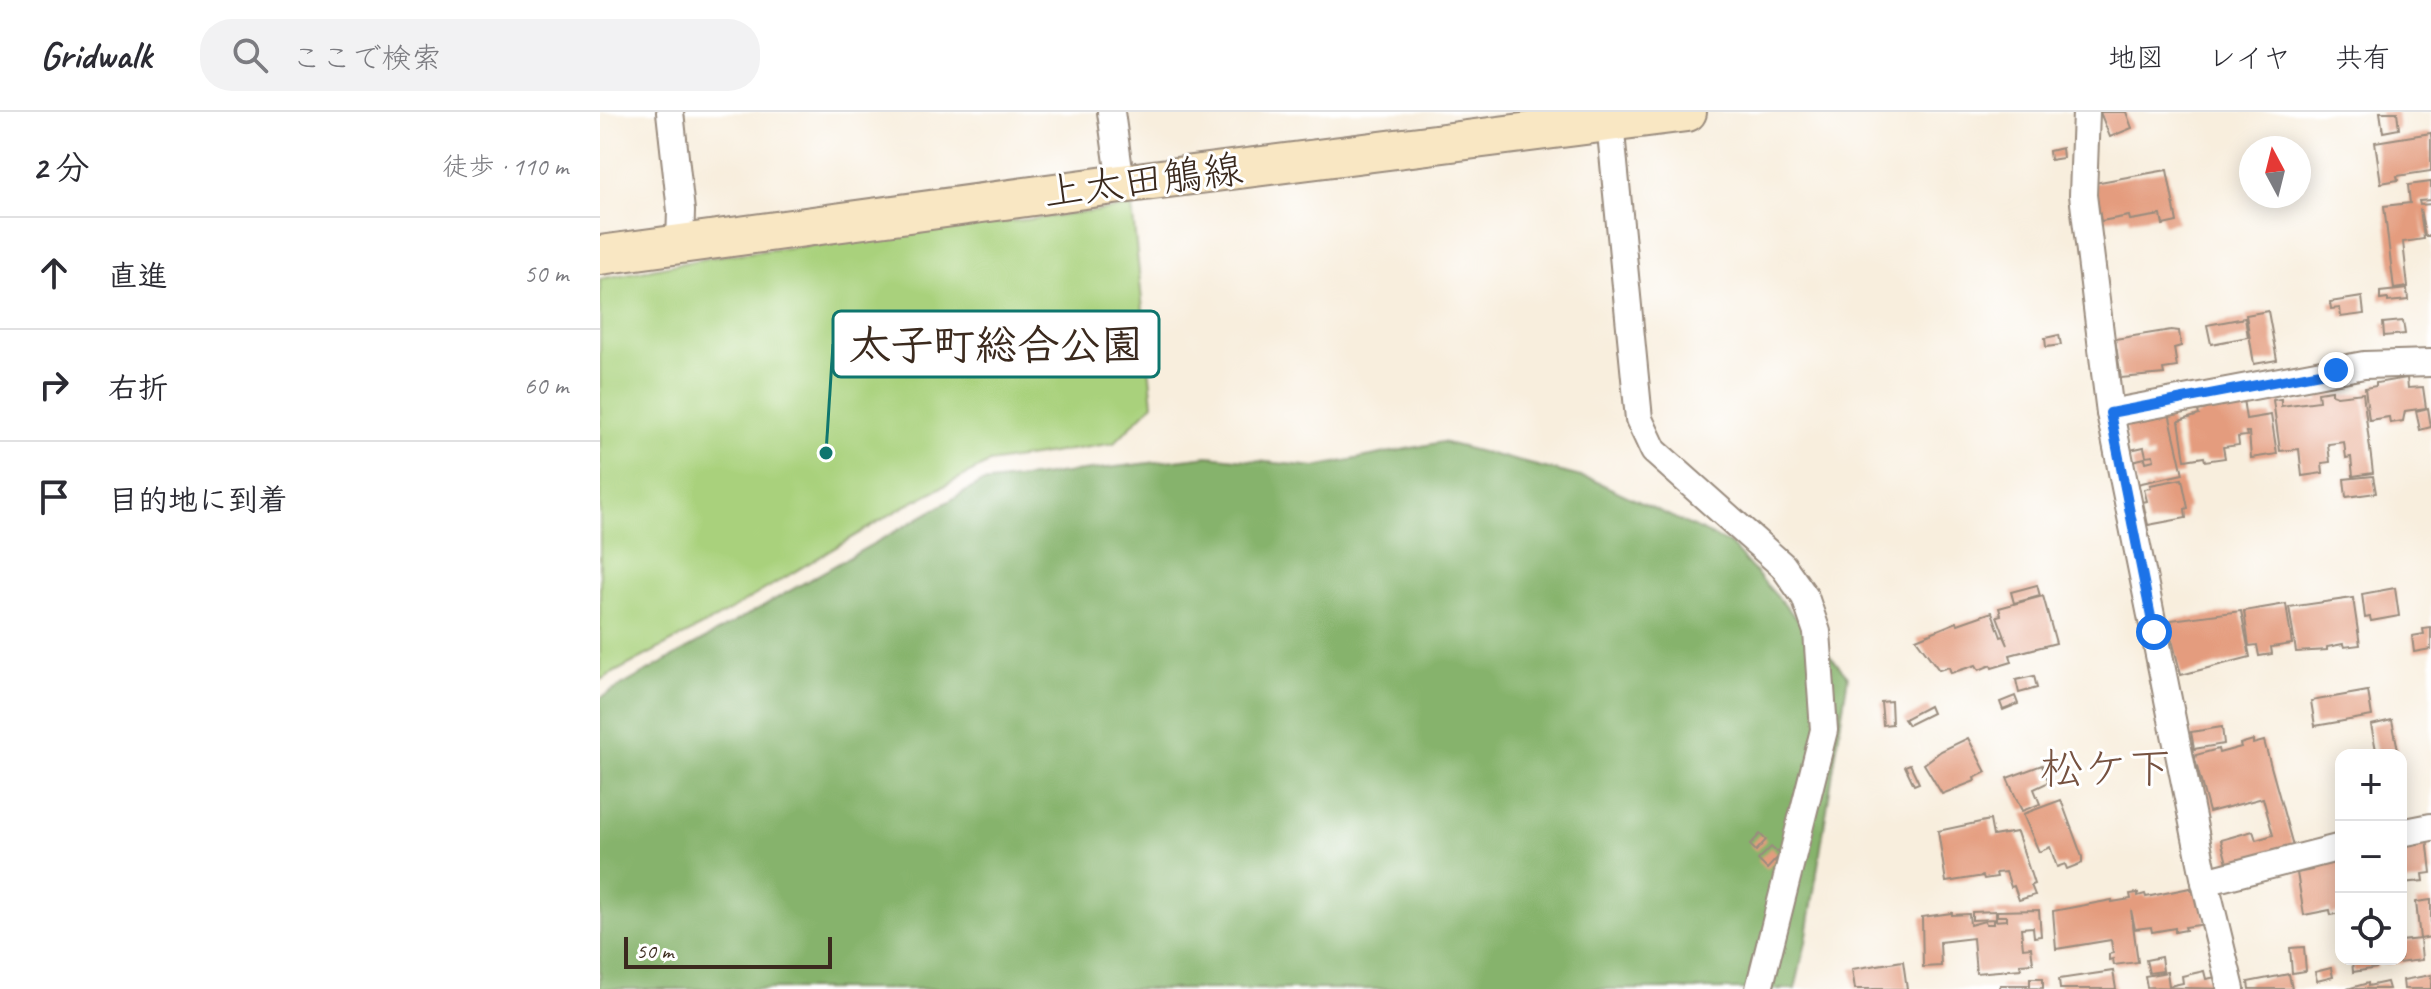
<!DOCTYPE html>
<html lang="ja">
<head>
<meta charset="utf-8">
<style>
  :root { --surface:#fff; --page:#f2f2f3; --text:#2b2b33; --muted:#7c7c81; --line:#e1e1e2 }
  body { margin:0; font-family:Caveat,"Klee One",sans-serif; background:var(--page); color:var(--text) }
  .controls { position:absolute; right:24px; bottom:24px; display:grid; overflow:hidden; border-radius:16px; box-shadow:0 4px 20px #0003 }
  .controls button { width:72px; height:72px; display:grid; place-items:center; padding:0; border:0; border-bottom:2px solid var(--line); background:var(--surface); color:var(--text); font:40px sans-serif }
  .compass { position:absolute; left:1639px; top:24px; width:72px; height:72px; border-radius:50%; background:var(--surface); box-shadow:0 4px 20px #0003; rotate:353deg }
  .scale { position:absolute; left:24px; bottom:20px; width:208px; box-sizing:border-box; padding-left:8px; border:4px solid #3b2a1e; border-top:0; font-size:22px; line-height:28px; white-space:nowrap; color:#3b2a1e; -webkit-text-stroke:6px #fff; paint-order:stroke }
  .stop { position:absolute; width:24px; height:24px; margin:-18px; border:6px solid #1a73e8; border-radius:50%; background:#fff }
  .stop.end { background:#1a73e8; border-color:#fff; box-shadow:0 2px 8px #0008 }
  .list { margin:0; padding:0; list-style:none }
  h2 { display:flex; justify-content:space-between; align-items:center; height:104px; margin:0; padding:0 32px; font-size:34px }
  h2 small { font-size:26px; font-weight:400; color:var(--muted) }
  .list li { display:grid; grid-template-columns:52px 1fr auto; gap:24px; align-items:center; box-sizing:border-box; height:112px; padding:0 32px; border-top:2px solid var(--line) }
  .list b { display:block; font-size:30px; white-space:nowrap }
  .list em { font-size:26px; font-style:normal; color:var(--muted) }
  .icon { flex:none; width:44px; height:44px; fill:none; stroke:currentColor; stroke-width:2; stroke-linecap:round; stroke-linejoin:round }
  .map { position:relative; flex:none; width:1831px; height:877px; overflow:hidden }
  header { display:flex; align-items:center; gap:48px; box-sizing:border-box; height:112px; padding:0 40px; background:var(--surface); border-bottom:2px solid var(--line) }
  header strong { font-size:38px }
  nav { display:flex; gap:44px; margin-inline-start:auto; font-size:28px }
  .search { width:560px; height:72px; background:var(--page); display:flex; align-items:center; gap:20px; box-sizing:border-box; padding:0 28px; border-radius:32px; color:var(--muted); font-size:30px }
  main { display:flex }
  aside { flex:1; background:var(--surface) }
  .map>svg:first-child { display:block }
</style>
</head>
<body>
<header>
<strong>Gridwalk</strong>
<div class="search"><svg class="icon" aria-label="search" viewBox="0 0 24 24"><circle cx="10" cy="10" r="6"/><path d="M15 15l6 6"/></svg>ここで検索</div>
<nav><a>地図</a><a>レイヤ</a><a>共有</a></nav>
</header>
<main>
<aside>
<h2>2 分<small>徒歩 · 110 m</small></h2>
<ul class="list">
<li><svg class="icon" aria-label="ahead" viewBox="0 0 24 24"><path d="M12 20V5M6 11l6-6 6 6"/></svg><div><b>直進</b></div><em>50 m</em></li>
<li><svg class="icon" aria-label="right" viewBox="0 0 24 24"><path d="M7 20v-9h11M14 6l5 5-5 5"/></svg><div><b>右折</b></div><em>60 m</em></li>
<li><svg class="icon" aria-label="arrive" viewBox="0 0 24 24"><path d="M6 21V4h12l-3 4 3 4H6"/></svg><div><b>目的地に到着</b></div></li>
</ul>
</aside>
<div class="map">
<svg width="1831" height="877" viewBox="0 0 1831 877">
  <rect width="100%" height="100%" fill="#fff"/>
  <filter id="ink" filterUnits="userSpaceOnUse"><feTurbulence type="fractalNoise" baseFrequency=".0125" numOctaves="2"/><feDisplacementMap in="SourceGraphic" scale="16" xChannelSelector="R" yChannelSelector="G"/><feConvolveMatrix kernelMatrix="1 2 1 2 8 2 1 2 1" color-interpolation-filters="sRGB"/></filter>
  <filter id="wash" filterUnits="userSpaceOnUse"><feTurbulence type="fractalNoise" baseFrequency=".006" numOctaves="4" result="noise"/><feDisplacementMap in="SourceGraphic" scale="32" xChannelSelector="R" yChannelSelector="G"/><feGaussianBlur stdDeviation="1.8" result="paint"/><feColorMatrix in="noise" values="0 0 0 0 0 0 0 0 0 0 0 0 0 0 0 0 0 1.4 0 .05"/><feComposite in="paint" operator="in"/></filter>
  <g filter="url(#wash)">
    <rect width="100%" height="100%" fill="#f8eedd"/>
    <polygon fill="#a9d17c" stroke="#727e4d" stroke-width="2" points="532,95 553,292 514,331 389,351 305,394 117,506 0,568 0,167 119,144"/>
    <polygon fill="#86b36c" stroke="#606e45" stroke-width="2" points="842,330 993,368 1130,432 1248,564 1206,830 1195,877 0,877 0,586 381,371 608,344 715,355"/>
    <g id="blocks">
      <g fill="#e49c7e">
        <polygon points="1500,0 1526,0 1532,16 1510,25"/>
        <polygon points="1780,0 1797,0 1799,17 1783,20"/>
        <polygon points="1831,21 1831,59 1797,64 1798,68 1781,71 1775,30"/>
        <polygon points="1462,36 1463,46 1450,48 1449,39"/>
        <polygon points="1567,58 1577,110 1563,113 1561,103 1530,108 1529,104 1501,109 1494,71"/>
        <polygon points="1831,70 1831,88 1819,89 1820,93 1831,92 1831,124 1825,124 1820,97 1824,127 1803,130 1808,175 1794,177 1784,94 1810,91 1808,73"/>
        <polygon points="1807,177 1808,188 1788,190 1788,187 1780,188 1780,180"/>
        <polygon points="1762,185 1764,202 1741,205 1740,196 1731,197 1730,190"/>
        <polygon points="1668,199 1677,248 1654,252 1646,203"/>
        <polygon points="1645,206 1648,225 1611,232 1607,213"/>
        <polygon points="1803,209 1805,222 1784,224 1783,211"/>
        <polygon points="1571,218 1579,219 1581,234 1574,236 1577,255 1563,257 1564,262 1521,266 1515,227"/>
        <polygon points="1459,223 1461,233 1446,235 1445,226"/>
        <polygon points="1807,266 1808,276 1823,275 1826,296 1805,299 1803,309 1790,311 1789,305 1769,308 1765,276 1776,274 1776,271"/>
        <polygon points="1732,278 1732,282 1737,284 1763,281 1773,361 1753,364 1751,345 1746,346 1744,330 1728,332 1730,350 1722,351 1723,361 1702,364 1699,337 1680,339 1673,288 1681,287 1681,294 1719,289 1718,280"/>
        <polygon points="1643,287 1646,307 1671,303 1677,342 1651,346 1649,320 1646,320 1647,324 1638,325 1639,333 1623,335 1625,346 1605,349 1604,345 1585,348 1579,309 1599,303 1598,299 1607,297 1607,294"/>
        <polygon points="1828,296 1831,315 1820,318 1816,299"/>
        <polygon points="1569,301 1583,362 1537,372 1532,349 1545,346 1546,350 1554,348 1553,343 1546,344 1544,335 1530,338 1525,310"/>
        <polygon points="1773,364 1776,381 1746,385 1744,367"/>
        <polygon points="1582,367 1588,396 1585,397 1586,406 1548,413 1543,390 1547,389 1544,377 1551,376 1550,373"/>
        <polygon points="1437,473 1440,484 1414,491 1411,480"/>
        <polygon points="1795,476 1799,504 1771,509 1770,505 1765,506 1762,482"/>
        <polygon points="1443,484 1456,531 1410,543 1412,550 1392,556 1391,553 1379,558 1376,553 1351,561 1349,555 1339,558 1316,527 1357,510 1358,512 1392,500 1401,525 1404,524 1408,533 1397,504 1401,503 1399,496"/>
        <polygon points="1753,486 1760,533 1744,535 1743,532 1727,535 1727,538 1696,540 1689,495"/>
        <polygon points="1686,492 1692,532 1671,535 1672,542 1659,544 1657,533 1649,534 1644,499"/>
        <polygon points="1641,499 1650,545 1581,563 1568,512 1572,511 1571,508"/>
        <polygon points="1831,516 1831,537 1814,540 1812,524 1824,522 1823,517"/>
        <polygon points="1434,564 1437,576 1419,581 1416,568"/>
        <polygon points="1768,579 1772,604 1715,614 1711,589"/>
        <polygon points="1415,584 1418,592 1403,598 1400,590"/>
        <polygon points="1291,589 1292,612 1283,613 1281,590"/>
        <polygon points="1329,594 1332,601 1308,613 1304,607"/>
        <polygon points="1792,608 1799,643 1777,643 1771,613"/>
        <polygon points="1622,615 1624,632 1594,637 1591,620"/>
        <polygon points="1368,626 1386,660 1374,666 1375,669 1342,682 1324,652 1341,639"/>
        <polygon points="1653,628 1653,632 1664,629 1693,734 1627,751 1621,728 1653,719 1656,728 1673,723 1663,686 1609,700 1595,647 1596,643 1618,637 1619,641 1641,635 1640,632"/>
        <polygon points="1310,652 1319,671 1314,673 1305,654"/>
        <polygon points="1442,653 1449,670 1434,677 1440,692 1422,699 1407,666"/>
        <polygon points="1461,688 1482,745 1482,751 1467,757 1465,752 1457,755 1450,735 1439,740 1423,702"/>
        <polygon points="1390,708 1393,724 1417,720 1434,772 1431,773 1435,783 1419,788 1414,774 1411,775 1406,760 1396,761 1397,765 1384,767 1383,764 1346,770 1338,719"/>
        <polygon points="1160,722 1166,728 1156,739 1150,733"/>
        <polygon points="1827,725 1831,761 1823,762 1824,769 1801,771 1801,727"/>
        <polygon points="1171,735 1180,743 1167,757 1158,748"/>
        <polygon points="1741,740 1741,801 1731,803 1730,798 1704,803 1697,761 1712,758 1709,746"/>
        <polygon points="1590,776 1591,779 1601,777 1606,812 1585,815 1586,818 1575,820 1575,816 1552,820 1551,815 1535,817 1531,798 1538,850 1514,853 1513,847 1509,848 1509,842 1513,841 1511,828 1456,837 1453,799 1512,788 1512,790 1531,787 1530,782 1538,781 1538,784 1545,782 1546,785"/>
        <polygon points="1831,788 1831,825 1820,827 1816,790"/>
        <polygon points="1439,798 1441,824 1434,825 1433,815 1421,816 1423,836 1431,835 1433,851 1420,852 1421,857 1376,861 1373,826 1340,830 1341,854 1323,855 1322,805 1352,801 1352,803 1369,802 1370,813 1385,809 1386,812 1393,812 1393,809 1407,808 1407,804 1397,804 1397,799"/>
        <polygon points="1396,799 1396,807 1372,808 1372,800"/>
        <polygon points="1820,827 1822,848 1782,853 1781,847 1801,847 1801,829"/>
        <polygon points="1704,835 1706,859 1692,861 1690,836"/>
        <polygon points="1561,845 1563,859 1549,861 1546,848"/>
        <polygon points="1752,847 1776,847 1777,856 1753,860"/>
        <polygon points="1303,849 1307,877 1255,877 1252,857"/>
        <polygon points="1731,856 1733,865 1717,869 1715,860"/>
        <polygon points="1513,859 1516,877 1460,877 1459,867"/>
        <polygon points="1604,859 1606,867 1616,865 1627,877 1547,875 1545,864 1567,860 1569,874 1583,871 1582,864"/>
        <polygon points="1689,862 1692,877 1649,877 1648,870"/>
        <polygon points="1831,863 1831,877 1804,877 1803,868"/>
        <polygon points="1430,866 1443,866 1443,876 1400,877 1400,873 1430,873"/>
        <polygon points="1787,870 1789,877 1747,877 1768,871 1768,874"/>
      </g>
    </g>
  </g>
  <g filter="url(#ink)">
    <use href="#blocks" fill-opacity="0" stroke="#9a8c7e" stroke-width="2"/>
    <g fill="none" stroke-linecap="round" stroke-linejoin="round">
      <g stroke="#9a8c7e" stroke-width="30">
        <g id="street">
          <polyline points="70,0 81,99 80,131"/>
          <polyline points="511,0 521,72"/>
          <polyline points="1009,0 1039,307 1054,339 1183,454 1205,485 1217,520 1224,618 1159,877"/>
          <polyline points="1486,0 1483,83 1510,301 1605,770 1631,877"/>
          <polyline points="1510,301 1764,253 1831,251"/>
          <polyline points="1801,721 1831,715"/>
          <polyline points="1605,770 1741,735"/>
        </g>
      </g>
      <g stroke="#9a8c7e" stroke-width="42">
        <polyline id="secondary" points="0,143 521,72 1087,0"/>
      </g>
      <use href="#street" stroke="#fff" stroke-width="26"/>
      <use href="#secondary" stroke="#f9e7c3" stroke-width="38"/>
    </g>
  </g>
  <g fill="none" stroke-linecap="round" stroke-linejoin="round" filter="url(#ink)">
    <polyline stroke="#1a73e8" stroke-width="10" points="1554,520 1510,301 1736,258"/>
  </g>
  <g text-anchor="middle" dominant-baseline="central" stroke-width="6" stroke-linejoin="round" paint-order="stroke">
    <g font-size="40" fill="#3b2a1e" stroke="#fff">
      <text transform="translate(543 69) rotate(-7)">上太田鵤線</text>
    </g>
    <g font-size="44" fill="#765240" stroke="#fff">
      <text x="1506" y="656">松ケ下</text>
    </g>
  </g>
  <path fill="none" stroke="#0f766e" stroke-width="3" d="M226 341L233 232"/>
  <circle fill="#0f766e" stroke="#fff" stroke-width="3" cx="226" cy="341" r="8"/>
  <rect fill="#fff" stroke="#0f766e" stroke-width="3" x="233" y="199" width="326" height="66" rx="8"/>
  <g font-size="42" text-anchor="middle" font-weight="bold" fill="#3b2a1e">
    <text x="396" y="247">太子町総合公園</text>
  </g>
</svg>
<div class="controls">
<button>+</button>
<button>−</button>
<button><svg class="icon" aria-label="locate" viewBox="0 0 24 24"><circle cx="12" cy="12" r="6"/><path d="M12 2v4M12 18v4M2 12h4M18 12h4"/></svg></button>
</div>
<svg class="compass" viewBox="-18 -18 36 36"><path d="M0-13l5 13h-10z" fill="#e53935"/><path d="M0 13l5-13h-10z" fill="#7c7c81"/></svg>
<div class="scale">50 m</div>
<div class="stop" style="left:1554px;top:520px"></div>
<div class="stop end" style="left:1736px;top:258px"></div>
</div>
</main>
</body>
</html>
